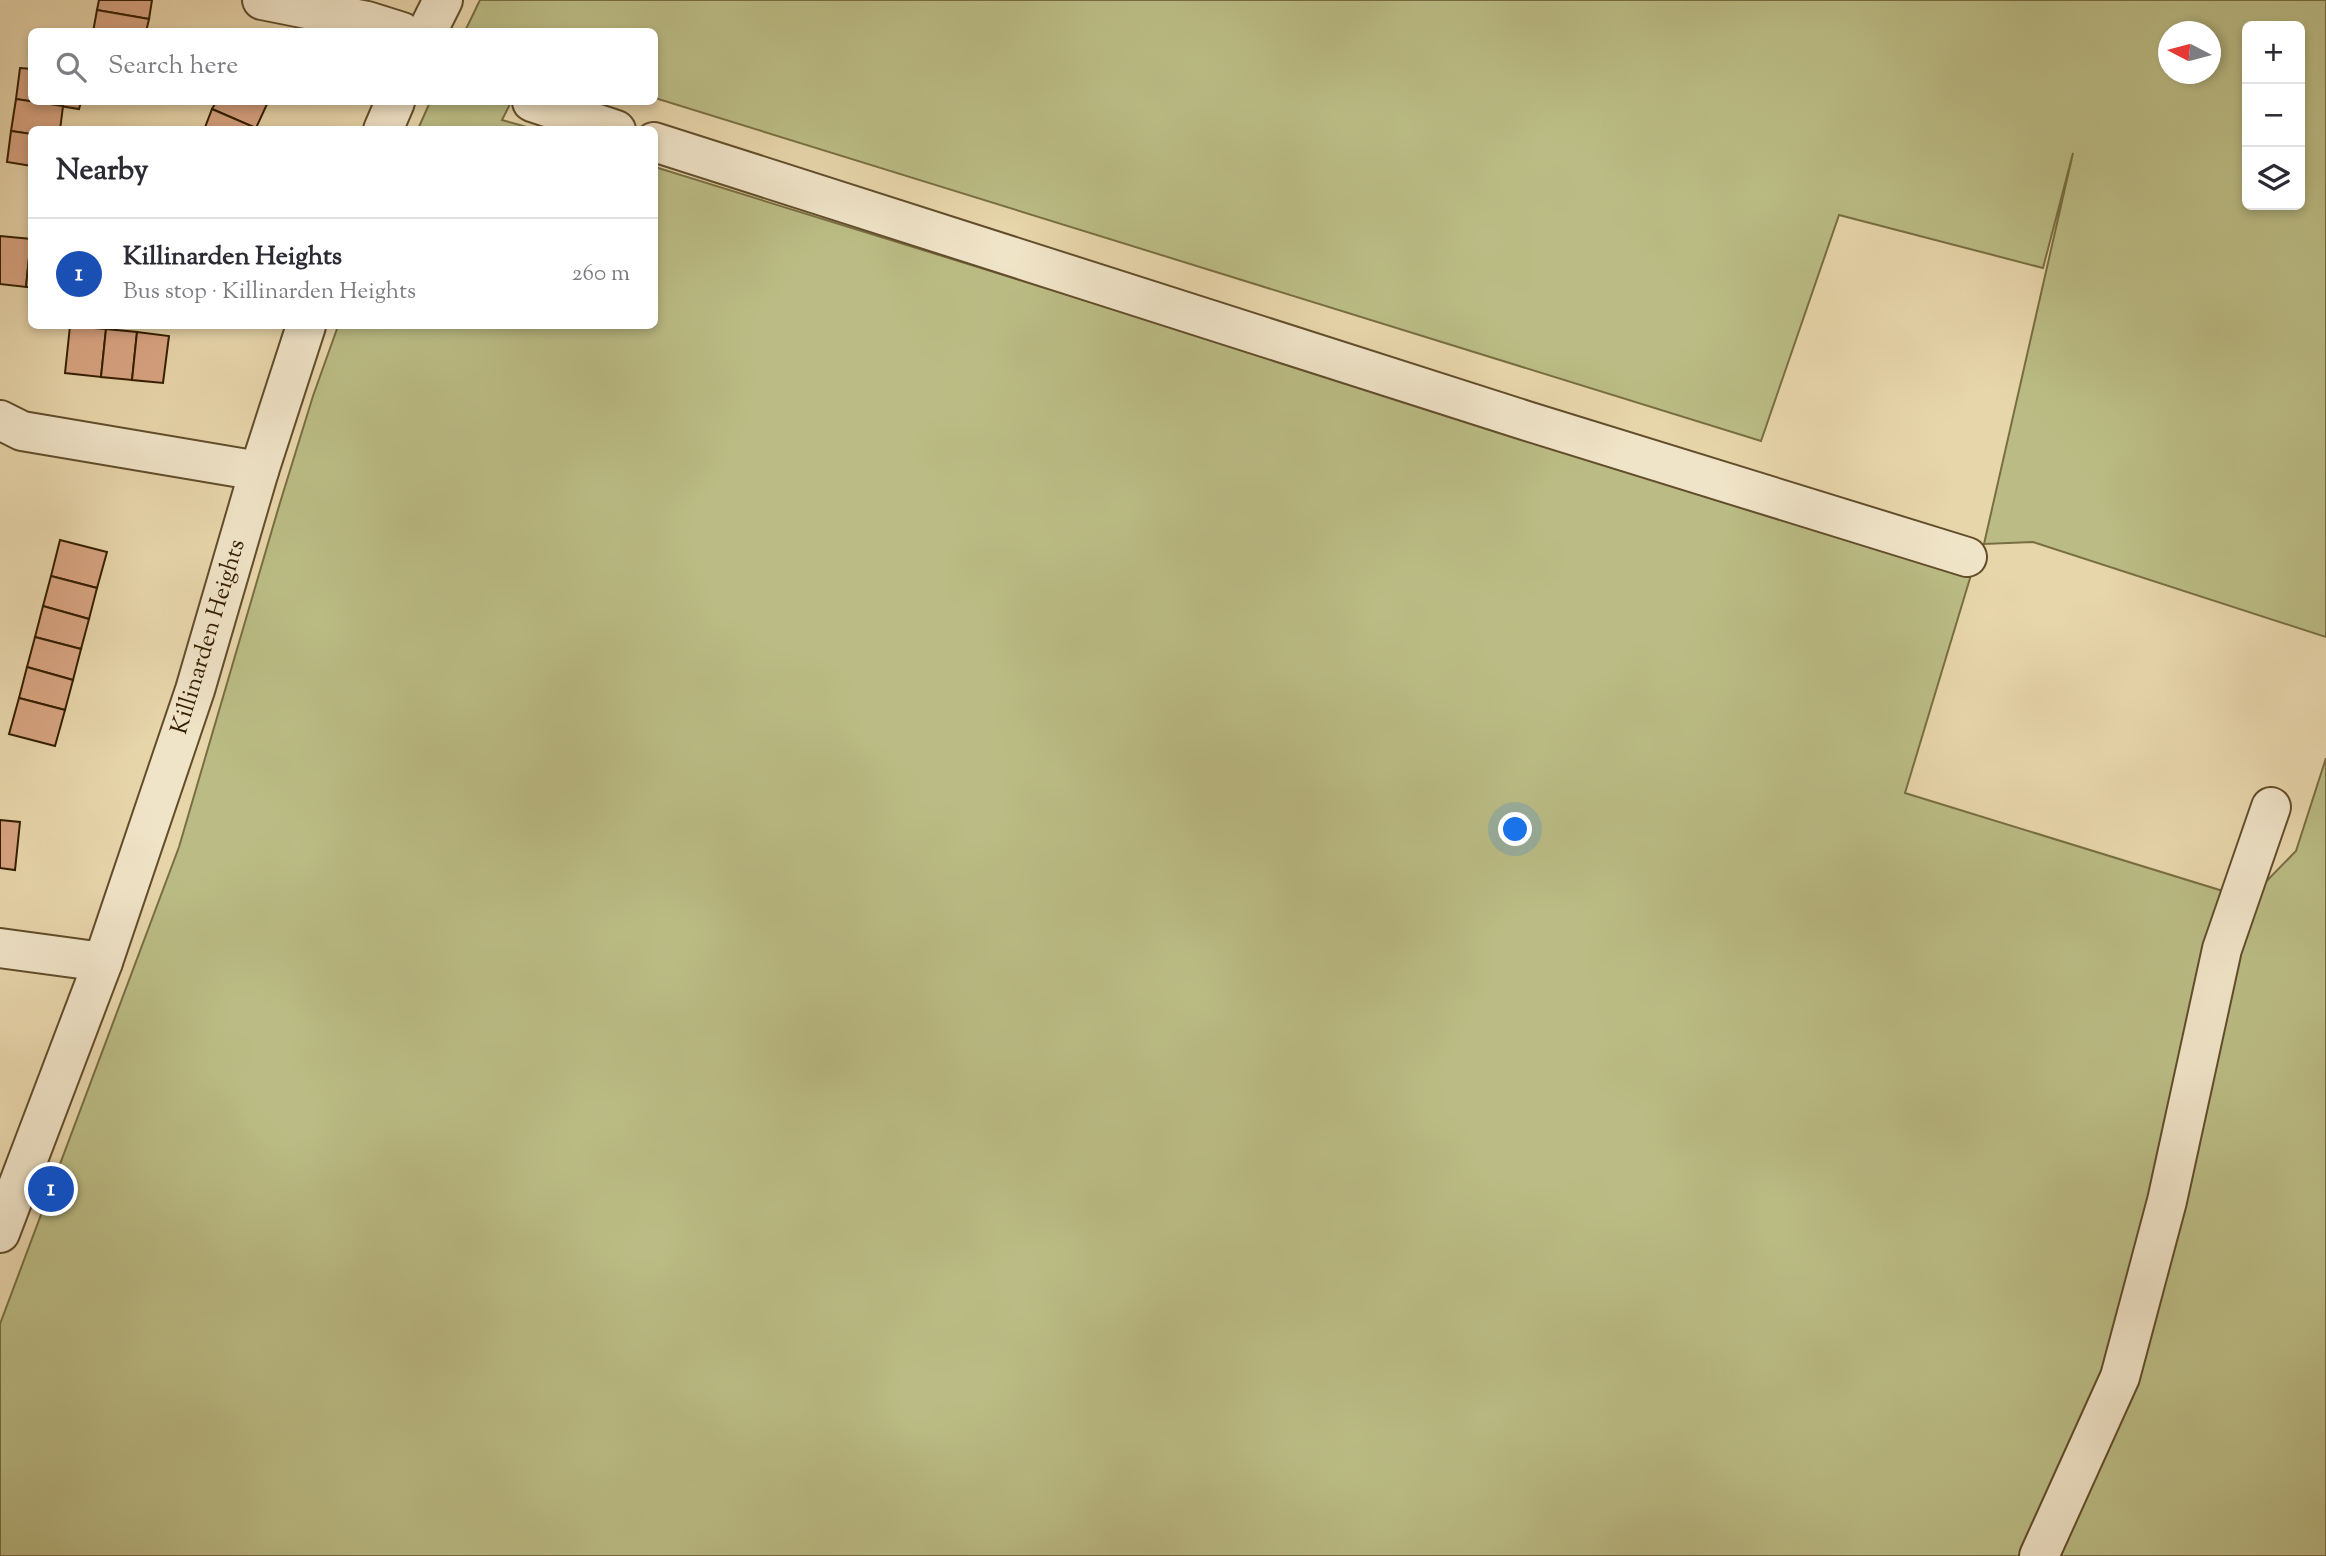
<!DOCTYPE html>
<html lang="en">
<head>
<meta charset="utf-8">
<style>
  :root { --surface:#fff; --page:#f7f7f7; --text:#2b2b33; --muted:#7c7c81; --line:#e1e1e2; --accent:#0b8043 }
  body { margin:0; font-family:"Sorts Mill Goudy",serif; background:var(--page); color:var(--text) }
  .controls { position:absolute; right:21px; top:21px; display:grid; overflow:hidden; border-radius:10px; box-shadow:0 4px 10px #0003 }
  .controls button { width:63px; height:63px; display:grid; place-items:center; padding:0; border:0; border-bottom:2px solid var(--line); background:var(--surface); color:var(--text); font:35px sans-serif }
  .compass { position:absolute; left:2158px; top:21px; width:63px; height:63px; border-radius:50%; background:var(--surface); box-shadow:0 4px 10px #0003; rotate:276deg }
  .you { position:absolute; left:1516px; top:830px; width:24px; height:24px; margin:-18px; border:5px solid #fff; border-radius:50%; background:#1a73e8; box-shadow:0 0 0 10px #1a73e833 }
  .badge { display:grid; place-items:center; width:46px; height:46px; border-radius:50%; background:var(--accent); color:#fff; font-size:23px; font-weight:700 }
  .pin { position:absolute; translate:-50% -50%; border:4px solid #fff; box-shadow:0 2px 7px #0006 }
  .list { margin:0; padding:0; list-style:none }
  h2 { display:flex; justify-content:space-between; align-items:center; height:91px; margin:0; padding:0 28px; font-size:30px }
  h2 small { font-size:23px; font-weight:400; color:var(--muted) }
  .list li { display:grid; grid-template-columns:46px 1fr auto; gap:21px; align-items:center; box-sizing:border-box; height:112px; padding:0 28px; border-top:2px solid var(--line) }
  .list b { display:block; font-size:26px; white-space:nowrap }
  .list p { margin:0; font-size:23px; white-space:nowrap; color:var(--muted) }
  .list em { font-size:23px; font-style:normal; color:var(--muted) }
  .icon { flex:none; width:38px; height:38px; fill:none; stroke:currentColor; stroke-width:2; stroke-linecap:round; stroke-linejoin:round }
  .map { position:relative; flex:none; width:2326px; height:1556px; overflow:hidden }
  .search { position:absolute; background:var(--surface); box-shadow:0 4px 10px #0003; left:28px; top:28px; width:630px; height:77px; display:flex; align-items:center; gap:18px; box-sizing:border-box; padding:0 24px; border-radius:10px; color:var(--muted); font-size:26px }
  .panel { position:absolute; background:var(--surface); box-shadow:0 4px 10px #0003; left:28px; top:126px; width:630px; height:203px; border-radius:10px }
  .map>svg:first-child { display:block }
</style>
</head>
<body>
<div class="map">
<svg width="2326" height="1556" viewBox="0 0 2326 1556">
  <rect width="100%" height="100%" fill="#e8d6ab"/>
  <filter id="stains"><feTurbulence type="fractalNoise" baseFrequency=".00286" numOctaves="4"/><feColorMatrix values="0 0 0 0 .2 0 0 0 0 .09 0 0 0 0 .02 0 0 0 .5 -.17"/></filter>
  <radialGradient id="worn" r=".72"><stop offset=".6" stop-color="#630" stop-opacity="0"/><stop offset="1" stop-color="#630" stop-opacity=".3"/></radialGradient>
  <g fill="#bbbc85" stroke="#786e42" stroke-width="2" fill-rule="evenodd">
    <path d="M480,0H2326V637L2033,542L1984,544L2073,153L2043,268L1839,215L1761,441L655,98L654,32L465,31ZM2300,26V205H2247V26ZM2168,32H2210V74H2168Z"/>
    <polygon points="430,102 511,102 502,120 534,129 418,129"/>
    <polygon points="655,167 1971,575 1905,793 2249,899 2296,851 2326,758 2326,1556 0,1556 0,1324 179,847 279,506 313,396 338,326 654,326"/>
  </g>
  <g fill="#d8a482" stroke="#351f00" stroke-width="2">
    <polygon points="99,0 152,0 149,19 97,10"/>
    <polygon points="97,10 149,19 146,32 93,32"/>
    <polygon points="20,68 32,69 32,102 81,102 79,109 16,99"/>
    <polygon points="16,99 63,106 60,130 32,130 32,134 11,131"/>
    <polygon points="216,102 268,102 256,128 212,109"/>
    <polygon points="212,109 256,128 256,130 204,130"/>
    <polygon points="11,131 32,134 32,166 7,162"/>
    <polygon points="0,236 31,239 26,287 0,284"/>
    <polygon points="31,239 32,239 32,287 26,287"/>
    <polygon points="70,326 106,329 101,377 65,373"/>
    <polygon points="106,329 137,332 132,380 101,377"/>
    <polygon points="137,332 169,336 163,383 132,380"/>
    <polygon points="60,540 107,552 97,588 51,576"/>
    <polygon points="51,576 97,588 89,619 43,606"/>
    <polygon points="43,606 89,619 81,649 35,637"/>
    <polygon points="35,637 81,649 73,680 27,667"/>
    <polygon points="27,667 73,680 65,710 19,698"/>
    <polygon points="19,698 65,710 55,746 9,734"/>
    <polygon points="0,820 20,822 15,870 0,868"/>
  </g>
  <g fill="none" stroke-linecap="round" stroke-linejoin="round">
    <g stroke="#624d2b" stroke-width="42">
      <g id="minor">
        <polyline points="262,0 367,21 402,32"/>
        <polyline points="427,32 443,0"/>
        <polyline points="532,102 616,130"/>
        <polyline points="383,130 395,102"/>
        <polyline points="654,142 1530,422 1967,557"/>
        <polyline points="0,420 22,431 259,471"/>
        <polyline points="0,948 103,962"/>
        <polyline points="0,1233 103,962 195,690 259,471 306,326"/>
        <polyline points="2039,1556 2120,1377 2167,1201 2222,949 2271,807"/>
      </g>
    </g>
    <use href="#minor" stroke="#f0e4c8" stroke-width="38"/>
  </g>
  <g text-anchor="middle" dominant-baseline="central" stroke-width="7" stroke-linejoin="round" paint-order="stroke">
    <g font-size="24" fill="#351f00" stroke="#f0e4c8">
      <text transform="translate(209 637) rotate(-73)">Killinarden Heights</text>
    </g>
  </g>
  <rect width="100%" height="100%" filter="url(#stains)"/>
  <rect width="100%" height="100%" fill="url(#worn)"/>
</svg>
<div class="controls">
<button>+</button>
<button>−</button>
<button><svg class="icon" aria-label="layers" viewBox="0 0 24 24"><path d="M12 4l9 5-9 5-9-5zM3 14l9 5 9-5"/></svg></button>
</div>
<svg class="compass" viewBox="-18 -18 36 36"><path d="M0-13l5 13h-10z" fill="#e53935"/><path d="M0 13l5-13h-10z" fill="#7c7c81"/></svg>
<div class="you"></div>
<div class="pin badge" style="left:51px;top:1189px;background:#1a4fb4">1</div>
<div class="search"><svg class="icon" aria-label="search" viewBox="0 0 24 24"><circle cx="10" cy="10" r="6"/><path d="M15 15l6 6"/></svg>Search here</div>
<section class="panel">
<h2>Nearby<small></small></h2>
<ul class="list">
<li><span class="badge" style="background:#1a4fb4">1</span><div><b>Killinarden Heights</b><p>Bus stop · Killinarden Heights</p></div><em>260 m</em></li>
</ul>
</section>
</div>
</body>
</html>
